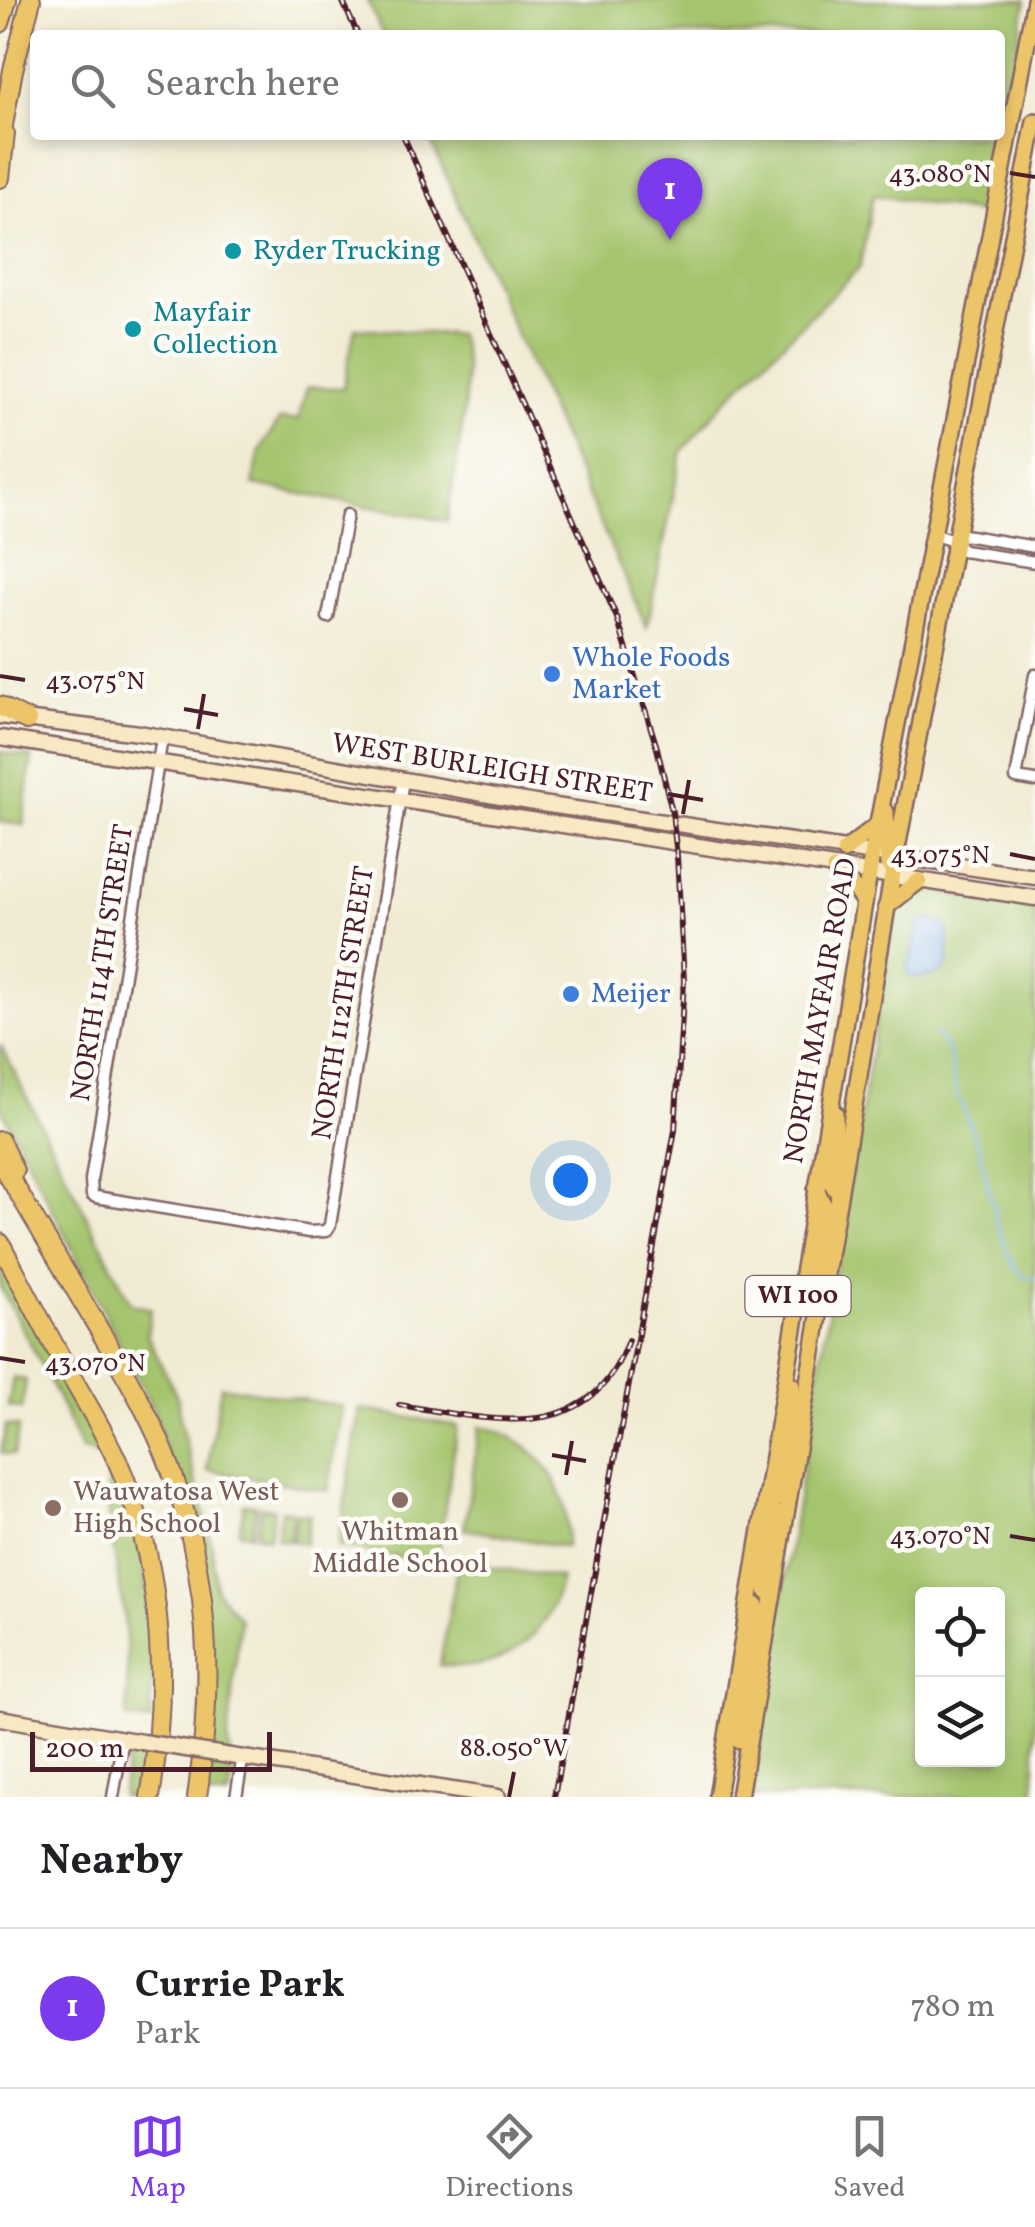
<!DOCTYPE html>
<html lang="en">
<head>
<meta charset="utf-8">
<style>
  :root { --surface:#fff; --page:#f2f2f2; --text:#202124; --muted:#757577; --line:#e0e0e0; --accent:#7c3aed }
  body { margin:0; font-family:Vollkorn,serif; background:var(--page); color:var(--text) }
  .controls { position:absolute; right:30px; bottom:30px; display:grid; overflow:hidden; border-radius:10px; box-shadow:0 5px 15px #0003 }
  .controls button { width:90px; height:90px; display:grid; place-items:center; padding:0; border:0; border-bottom:2px solid var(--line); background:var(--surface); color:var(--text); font:50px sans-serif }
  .scale { position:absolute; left:30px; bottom:25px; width:242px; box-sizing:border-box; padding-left:10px; border:5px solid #4a1f2b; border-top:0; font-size:28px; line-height:35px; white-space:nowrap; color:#4a1f2b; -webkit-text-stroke:8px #fdfcf7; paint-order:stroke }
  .you { position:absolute; left:570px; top:1180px; width:35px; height:35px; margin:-25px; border:8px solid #fff; border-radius:50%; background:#1a73e8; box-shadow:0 0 0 15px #1a73e833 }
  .badge { display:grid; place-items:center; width:65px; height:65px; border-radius:50%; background:var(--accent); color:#fff; font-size:32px; font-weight:700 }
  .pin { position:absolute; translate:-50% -82px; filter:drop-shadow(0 2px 5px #0008) }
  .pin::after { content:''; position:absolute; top:52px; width:35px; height:30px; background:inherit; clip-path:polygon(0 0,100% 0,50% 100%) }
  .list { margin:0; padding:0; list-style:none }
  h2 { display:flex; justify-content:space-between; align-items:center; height:130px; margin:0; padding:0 40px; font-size:42px }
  h2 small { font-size:32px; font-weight:400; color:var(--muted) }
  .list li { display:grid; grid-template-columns:65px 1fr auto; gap:30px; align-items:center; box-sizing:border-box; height:160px; padding:0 40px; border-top:2px solid var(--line) }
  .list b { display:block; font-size:38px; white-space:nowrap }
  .list p { margin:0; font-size:32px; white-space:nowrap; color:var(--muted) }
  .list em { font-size:32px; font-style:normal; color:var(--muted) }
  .icon { flex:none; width:55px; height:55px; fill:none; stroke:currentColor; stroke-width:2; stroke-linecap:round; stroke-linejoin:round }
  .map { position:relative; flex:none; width:1035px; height:1797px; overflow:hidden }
  .search { position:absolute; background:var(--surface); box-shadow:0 5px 15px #0003; left:30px; right:30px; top:30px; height:110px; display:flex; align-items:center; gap:25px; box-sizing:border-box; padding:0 35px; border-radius:10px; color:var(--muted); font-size:38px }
  .sheet { height:290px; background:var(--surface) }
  nav { display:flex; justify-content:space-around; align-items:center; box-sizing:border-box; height:140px; border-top:2px solid var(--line); background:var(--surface); font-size:28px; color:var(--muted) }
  nav a { display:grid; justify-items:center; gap:5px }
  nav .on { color:var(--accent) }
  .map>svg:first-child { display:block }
</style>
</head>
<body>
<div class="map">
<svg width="1035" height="1797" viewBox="0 0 1035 1797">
  <rect width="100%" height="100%" fill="#fdfcf7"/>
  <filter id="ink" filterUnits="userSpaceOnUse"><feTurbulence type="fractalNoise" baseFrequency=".01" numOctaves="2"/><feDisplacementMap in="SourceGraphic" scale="20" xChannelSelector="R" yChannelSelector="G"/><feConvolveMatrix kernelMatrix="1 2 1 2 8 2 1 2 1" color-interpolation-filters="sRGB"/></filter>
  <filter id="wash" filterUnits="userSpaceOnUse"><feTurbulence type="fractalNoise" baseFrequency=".0048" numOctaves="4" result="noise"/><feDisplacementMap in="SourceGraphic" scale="40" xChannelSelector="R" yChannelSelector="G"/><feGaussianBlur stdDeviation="2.25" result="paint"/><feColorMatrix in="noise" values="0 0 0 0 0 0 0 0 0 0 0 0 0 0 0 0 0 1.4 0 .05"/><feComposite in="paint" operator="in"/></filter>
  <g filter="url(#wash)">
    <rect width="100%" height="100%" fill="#f1ebd3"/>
    <g fill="#a4c46d" stroke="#77724c" stroke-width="2.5" fill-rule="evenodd">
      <polygon points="367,0 1026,0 987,214 873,195 860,267 723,403 682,451 647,628 428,135 1000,135 1000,35 383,35"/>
      <path d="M355,328L458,335C478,377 453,473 447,521L253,485L260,450L280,419L298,420L307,387L343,388Z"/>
      <polygon points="0,752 32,757 23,825 0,822"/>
      <path d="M923,890L1035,906V1797H749L894,911ZM922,1594H998V1760H922Z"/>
      <polygon points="0,1044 131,1304 151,1309 147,1335 178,1399 181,1425 212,1546 216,1590 240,1619 228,1740 233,1769 229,1797 201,1797 203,1575 154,1411 0,1106"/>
      <polygon points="0,1256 109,1453 104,1456 82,1450 46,1373 0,1287"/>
      <polygon points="13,1378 26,1380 22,1409 8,1406"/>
      <polygon points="221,1386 342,1406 328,1491 207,1470"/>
      <polygon points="360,1409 458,1426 436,1564 338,1546"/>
      <polygon points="6,1425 19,1427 14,1455 1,1453"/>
      <path d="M480,1426C538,1437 574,1490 566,1547L464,1529Z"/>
      <path d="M108,1466H111L140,1544L155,1644L150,1722L127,1718C128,1679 128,1638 122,1599C115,1554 105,1513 108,1466Z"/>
      <polygon points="244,1504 257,1506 252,1534 239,1532"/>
      <polygon points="261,1507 274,1509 269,1538 256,1535"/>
      <polygon points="281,1510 294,1512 289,1541 276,1538"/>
      <polygon points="297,1513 310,1515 305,1544 292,1541"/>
      <path d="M458,1562L561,1578C548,1637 503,1675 440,1665Z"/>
      <polygon points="128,1751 146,1754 139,1797 121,1797"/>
    </g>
    <polygon fill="#83b3ee" stroke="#66698c" stroke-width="2.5" points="932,919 946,926 949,936 948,968 933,976 910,978 907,971 920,921"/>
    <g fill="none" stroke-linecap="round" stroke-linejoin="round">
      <polyline stroke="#83b3ee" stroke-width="2.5" points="935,1033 949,1051 955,1088 980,1150 997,1224 1013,1265 1024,1276 1035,1278"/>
    </g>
  </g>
  <g filter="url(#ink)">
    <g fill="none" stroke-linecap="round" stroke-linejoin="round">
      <g stroke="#846666" stroke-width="15">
        <g id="street">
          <polyline points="932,534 953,541 963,551 1035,562"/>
          <polyline points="954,540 964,535 1035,547"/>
          <polyline points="328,617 347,515"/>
          <polyline points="1035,675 1016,778 1035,781"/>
          <polyline points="162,738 91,1180 92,1195 96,1197 309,1232 326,1231 330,1225 403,780"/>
          <polyline points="113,1797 123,1738"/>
          <polyline points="236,1797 243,1756"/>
        </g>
      </g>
      <g stroke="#846666" stroke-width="19">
        <g id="secondary">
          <polyline points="0,716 139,733 535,803 1035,877"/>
          <polyline points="0,738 1035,898"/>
          <polyline points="0,1718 142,1742"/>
          <polyline points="224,1755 498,1797"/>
        </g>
      </g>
      <g stroke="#846666" stroke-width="20">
        <g id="primary">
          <polyline points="886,812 888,864"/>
          <polyline points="844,851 878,824"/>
          <polyline points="834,869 846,878 864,902"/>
          <polyline points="886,907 919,881"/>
          <polyline points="835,1113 835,1151 831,1182 839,1194"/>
          <polyline points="813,1304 813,1281 825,1208 816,1189"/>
          <path d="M766,1498L771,1503C778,1523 765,1565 766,1590"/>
          <polyline points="787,1502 781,1496 779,1483 791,1410 792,1385"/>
          <polyline points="737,1740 755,1632 756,1605"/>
          <polyline points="717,1797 872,855 1035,0"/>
          <polyline points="739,1797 895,859 1035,121"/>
        </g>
      </g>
      <g stroke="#846666" stroke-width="22">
        <g id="highway">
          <polyline points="0,23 7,0"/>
          <polyline points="0,142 13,70 31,0"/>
          <polyline points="0,178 5,134"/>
          <polyline points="0,706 27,720"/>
          <polyline points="0,1141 14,1171"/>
          <path d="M0,1162C32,1214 62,1267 93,1319C121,1367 151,1415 170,1467C210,1576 214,1683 197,1797"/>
          <path d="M0,1243C23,1286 45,1329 68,1371C90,1409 113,1446 128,1487C164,1587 167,1694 150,1797"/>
        </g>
      </g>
      <use href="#street" stroke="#fff" stroke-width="10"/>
      <use href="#secondary" stroke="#f8e8c3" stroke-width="14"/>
      <use href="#primary" stroke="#edc569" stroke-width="15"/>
      <use href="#highway" stroke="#edc569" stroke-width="18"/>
      <g stroke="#4a1f2b" stroke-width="6">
        <g id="rail">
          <polyline points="342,0 358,35"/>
          <polyline points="403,135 617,618 657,748 672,812 677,856 684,981 675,1130 554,1797"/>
          <path d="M399,1405C487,1418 590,1450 628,1340"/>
        </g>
      </g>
      <use href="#rail" stroke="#fdfcf7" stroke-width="2.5" stroke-dasharray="8" stroke-linecap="butt"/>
      <g stroke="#846666" stroke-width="19" stroke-linecap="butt">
        <polyline id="secondary-bridge" points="142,1742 224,1755"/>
      </g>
      <use href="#secondary-bridge" stroke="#f8e8c3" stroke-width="14"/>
    </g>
  </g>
  <path fill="none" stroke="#4a1f2b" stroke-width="4" d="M1010,173L1035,177M0,676L25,680M184,709L218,715M198,729L204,694M668,794L703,800M683,814L689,780M1010,854L1035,859M0,1358L25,1362M552,1455L586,1461M566,1475L572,1441M1010,1536L1035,1540M509,1797L514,1772"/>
  <g fill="#0f9aa8" stroke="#fdfcf7" stroke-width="4">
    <circle cx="233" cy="251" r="10"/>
    <circle cx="133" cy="329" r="10"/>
  </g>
  <g fill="#3f7fe0" stroke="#fdfcf7" stroke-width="4">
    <circle cx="552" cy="674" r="10"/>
    <circle cx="571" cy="994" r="10"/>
  </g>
  <g fill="#8d6e63" stroke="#fdfcf7" stroke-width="4">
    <circle cx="400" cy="1500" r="10"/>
    <circle cx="53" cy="1508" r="10"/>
  </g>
  <g text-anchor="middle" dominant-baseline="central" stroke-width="9" stroke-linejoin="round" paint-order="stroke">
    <rect fill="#fdfcf7" stroke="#806168" stroke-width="2.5" x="745.5" y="1276" width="105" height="40" rx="8"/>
    <g font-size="25" font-weight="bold" fill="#4a1f2b">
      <text x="798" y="1296">WI 100</text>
    </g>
    <g font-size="28" fill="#0d838f" stroke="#fdfcf7" text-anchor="start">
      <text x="253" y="251">Ryder Trucking</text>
      <text x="153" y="313">Mayfair<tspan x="153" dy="32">Collection</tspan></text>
    </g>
    <g font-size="28" fill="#366cbe" stroke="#fdfcf7" text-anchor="start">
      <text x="572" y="658">Whole Foods<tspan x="572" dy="32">Market</tspan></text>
      <text x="591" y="994">Meijer</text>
    </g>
    <g font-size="28" fill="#4a1f2b" stroke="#fdfcf7">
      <text transform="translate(492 769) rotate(9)">WEST BURLEIGH STREET</text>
      <text transform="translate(103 963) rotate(-81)">NORTH 114TH STREET</text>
      <text transform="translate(344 1003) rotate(-81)">NORTH 112TH STREET</text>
      <text transform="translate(821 1011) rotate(-80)">NORTH MAYFAIR ROAD</text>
    </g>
    <g font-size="28" fill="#785e54" stroke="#fdfcf7" text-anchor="start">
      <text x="73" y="1492">Wauwatosa West<tspan x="73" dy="32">High School</tspan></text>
      <text x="400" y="1532" text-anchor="middle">Whitman<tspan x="400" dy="32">Middle School</tspan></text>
    </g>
  </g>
  <g font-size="25" text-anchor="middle" fill="#4a1f2b" stroke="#fdfcf7" stroke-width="9" stroke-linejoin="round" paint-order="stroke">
    <text x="940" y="182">43.080°N</text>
    <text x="95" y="689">43.075°N</text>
    <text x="940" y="863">43.075°N</text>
    <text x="95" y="1371">43.070°N</text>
    <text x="940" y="1544">43.070°N</text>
    <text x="514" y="1756">88.050°W</text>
  </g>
</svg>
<div class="controls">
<button><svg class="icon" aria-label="locate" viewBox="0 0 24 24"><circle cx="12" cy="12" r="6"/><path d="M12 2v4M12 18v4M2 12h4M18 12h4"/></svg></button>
<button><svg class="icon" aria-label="layers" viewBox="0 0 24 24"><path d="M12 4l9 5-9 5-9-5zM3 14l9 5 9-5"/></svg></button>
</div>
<div class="scale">200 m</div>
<div class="you"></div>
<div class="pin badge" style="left:670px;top:240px">1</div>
<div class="search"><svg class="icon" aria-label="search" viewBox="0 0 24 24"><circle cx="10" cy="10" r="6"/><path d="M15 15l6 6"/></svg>Search here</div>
</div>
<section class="sheet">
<h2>Nearby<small></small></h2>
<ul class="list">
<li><span class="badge">1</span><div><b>Currie Park</b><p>Park</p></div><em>780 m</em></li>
</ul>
</section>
<nav>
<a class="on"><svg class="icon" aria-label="map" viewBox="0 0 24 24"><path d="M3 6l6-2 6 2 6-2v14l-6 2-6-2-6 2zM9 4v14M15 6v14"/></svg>Map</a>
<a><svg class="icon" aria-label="directions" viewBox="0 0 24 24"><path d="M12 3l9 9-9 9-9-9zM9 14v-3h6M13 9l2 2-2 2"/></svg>Directions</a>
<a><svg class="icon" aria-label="saved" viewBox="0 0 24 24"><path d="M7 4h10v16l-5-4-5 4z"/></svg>Saved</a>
</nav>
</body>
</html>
